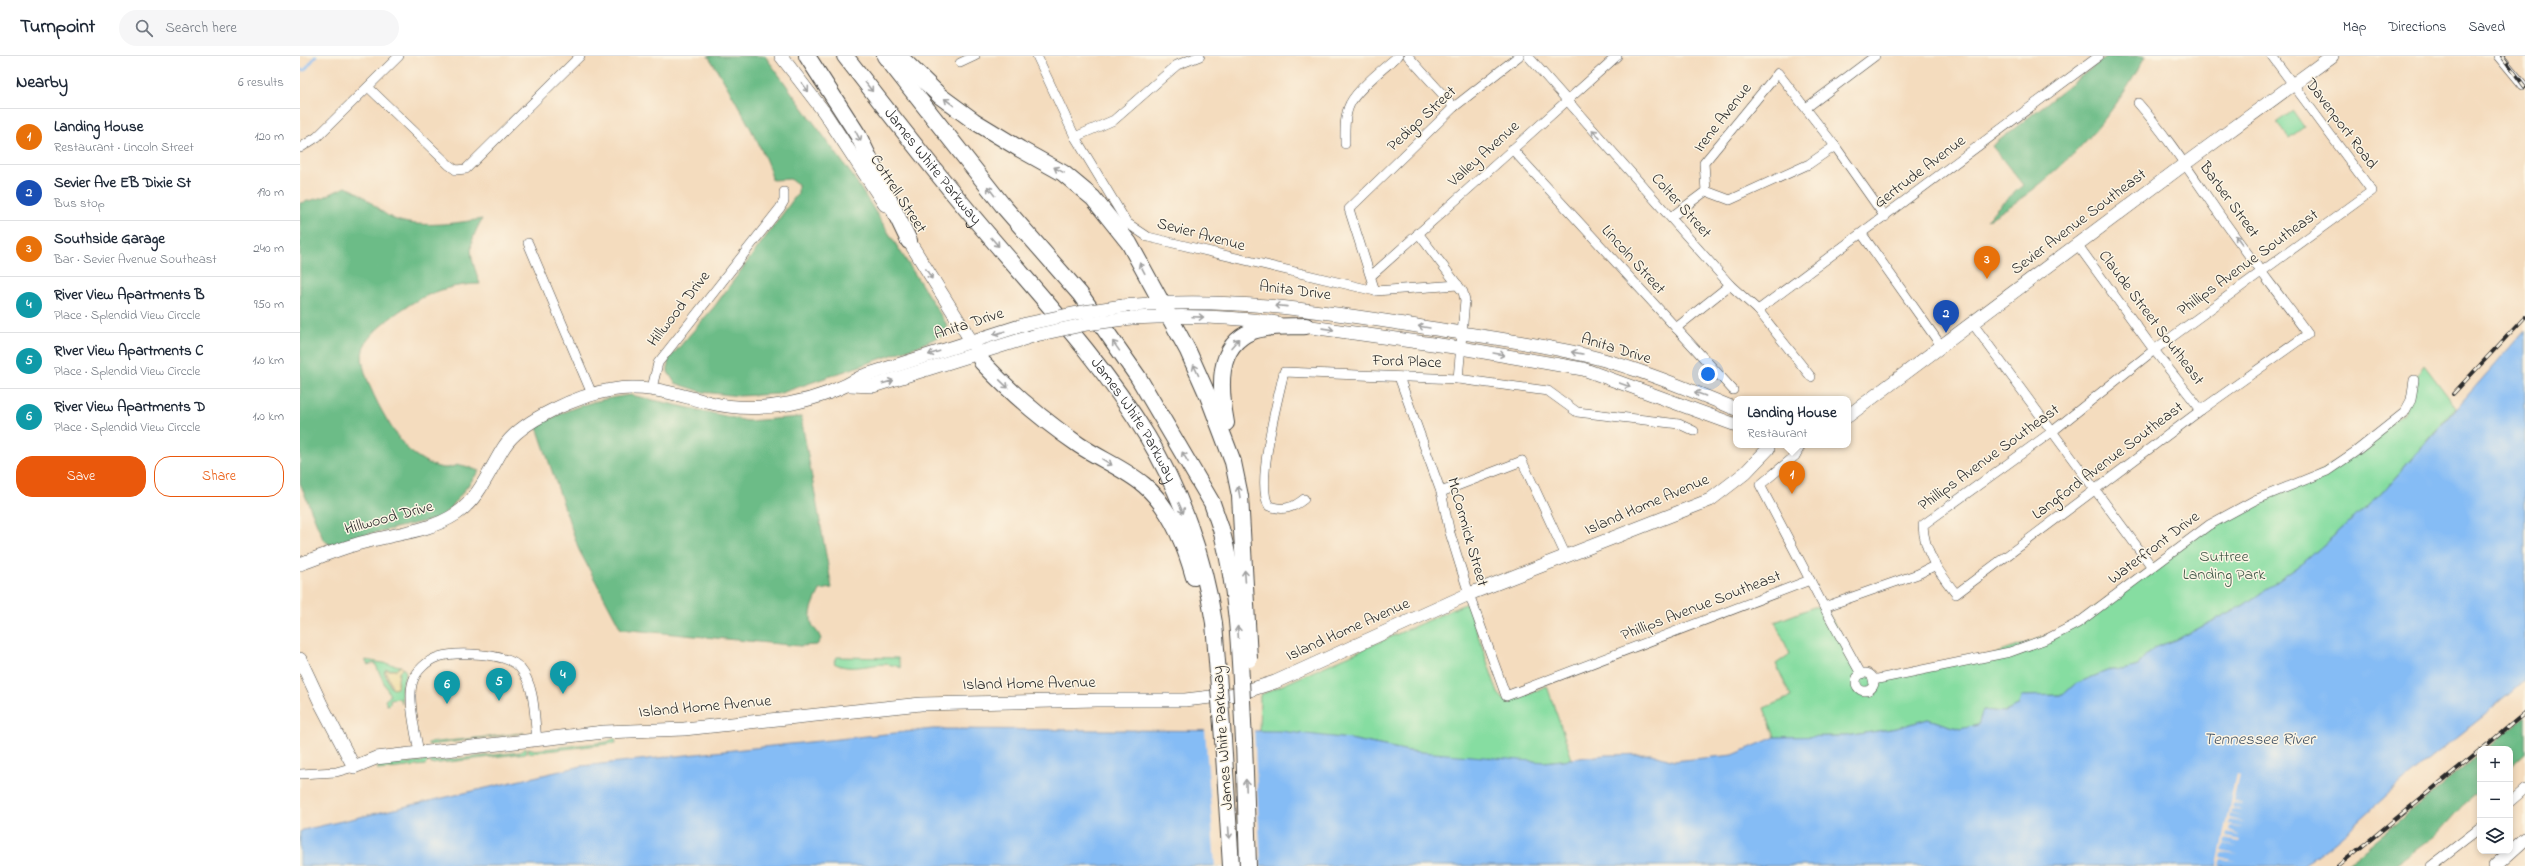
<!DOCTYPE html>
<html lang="en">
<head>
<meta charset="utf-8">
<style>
  :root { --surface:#fff; --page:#f6f6f7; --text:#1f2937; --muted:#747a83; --line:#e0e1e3; --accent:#ea580c }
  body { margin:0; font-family:"Indie Flower",sans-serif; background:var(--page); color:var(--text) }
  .controls { position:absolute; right:12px; bottom:12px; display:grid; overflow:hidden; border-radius:8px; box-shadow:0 2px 6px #0003 }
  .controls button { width:36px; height:36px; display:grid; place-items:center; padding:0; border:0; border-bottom:1px solid var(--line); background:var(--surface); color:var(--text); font:20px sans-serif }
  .you { position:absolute; left:1408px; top:318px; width:14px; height:14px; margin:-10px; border:3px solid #fff; border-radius:50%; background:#1a73e8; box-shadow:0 0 0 6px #1a73e833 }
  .badge { display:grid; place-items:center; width:26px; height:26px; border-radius:50%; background:var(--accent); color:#fff; font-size:13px; font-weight:700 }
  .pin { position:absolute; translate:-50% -33px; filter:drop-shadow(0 1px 2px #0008) }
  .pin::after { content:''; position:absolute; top:21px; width:14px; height:12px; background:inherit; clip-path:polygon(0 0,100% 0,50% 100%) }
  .popup { position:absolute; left:1433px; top:340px; width:118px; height:52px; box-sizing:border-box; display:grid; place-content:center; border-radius:8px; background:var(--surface); filter:drop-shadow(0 1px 3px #0005); font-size:13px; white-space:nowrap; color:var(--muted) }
  .popup b { font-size:15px; color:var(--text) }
  .popup::after { content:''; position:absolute; left:50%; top:100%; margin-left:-8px; border:8px solid transparent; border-top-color:var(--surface) }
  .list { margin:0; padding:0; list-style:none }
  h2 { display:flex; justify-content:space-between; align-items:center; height:52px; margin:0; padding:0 16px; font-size:17px }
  h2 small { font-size:13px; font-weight:400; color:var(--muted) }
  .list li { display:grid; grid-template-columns:26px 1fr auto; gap:12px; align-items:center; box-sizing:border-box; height:56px; padding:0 16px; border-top:1px solid var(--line) }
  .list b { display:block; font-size:15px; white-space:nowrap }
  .list p { margin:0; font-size:13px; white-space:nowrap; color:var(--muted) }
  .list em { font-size:13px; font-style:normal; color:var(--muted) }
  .actions { display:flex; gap:8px; padding:12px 16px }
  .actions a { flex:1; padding:9px 0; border:1px solid var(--accent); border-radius:16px; text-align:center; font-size:14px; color:var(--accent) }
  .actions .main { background:var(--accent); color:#fff }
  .icon { flex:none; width:22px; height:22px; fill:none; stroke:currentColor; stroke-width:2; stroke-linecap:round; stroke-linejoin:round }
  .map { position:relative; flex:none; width:2225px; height:810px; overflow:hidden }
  header { display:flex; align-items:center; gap:24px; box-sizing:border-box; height:56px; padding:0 20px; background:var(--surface); border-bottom:1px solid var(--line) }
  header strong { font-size:19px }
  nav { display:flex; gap:22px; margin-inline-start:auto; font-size:14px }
  .search { width:280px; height:36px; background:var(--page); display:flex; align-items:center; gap:10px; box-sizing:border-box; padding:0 14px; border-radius:22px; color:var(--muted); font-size:15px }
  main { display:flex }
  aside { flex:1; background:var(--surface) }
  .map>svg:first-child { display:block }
</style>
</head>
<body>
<header>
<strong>Turnpoint</strong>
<div class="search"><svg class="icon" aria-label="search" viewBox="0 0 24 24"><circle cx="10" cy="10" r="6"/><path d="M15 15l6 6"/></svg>Search here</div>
<nav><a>Map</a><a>Directions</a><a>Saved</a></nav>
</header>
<main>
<aside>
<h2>Nearby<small>6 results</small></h2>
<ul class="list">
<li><span class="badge" style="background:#e8710a">1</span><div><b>Landing House</b><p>Restaurant · Lincoln Street</p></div><em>120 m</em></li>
<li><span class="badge" style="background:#1a4fb4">2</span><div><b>Sevier Ave EB Dixie St</b><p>Bus stop</p></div><em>190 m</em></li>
<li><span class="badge" style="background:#e8710a">3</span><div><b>Southside Garage</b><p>Bar · Sevier Avenue Southeast</p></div><em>240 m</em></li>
<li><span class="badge" style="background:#0f9aa8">4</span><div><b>River View Apartments B</b><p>Place · Splendid View Circcle</p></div><em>950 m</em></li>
<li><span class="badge" style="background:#0f9aa8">5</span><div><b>RIver View Apartments C</b><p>Place · Splendid View Circcle</p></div><em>1.0 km</em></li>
<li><span class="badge" style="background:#0f9aa8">6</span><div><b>River View Apartments D</b><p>Place · Splendid View Circcle</p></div><em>1.0 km</em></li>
</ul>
<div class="actions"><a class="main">Save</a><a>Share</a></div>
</aside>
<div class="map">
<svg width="2225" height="810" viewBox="0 0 2225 810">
  <rect width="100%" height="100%" fill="#fcf5e5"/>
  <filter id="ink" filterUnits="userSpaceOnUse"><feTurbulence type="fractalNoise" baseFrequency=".025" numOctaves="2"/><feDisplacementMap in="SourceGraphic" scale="8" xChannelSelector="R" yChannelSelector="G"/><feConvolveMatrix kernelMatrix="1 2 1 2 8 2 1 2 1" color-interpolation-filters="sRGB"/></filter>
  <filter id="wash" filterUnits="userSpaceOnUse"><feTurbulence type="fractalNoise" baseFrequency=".012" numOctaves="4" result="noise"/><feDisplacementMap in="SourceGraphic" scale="16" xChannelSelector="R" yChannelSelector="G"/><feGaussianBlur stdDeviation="0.9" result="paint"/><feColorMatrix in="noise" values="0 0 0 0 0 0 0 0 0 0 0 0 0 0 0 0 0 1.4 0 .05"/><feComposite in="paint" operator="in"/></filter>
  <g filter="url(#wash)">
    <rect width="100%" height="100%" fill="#f4dcbe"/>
    <g fill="#86dda1" stroke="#588466">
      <polygon points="1993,55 2004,71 1989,82 1977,66"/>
      <polygon points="2124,309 2156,351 2080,439 2002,508 1944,549 1876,584 1856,591 1844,601 1838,610 1824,614 1812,613 1775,628 1763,639 1722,640 1718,650 1704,656 1683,654 1678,669 1660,673 1628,663 1597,672 1546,680 1475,681 1464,652 1491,641 1476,608 1490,598 1475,566 1514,551 1524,551 1564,617 1572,621 1681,603 1764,574 1909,469 2014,421 2104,357 2114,324"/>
      <polygon points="1167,547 1198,637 1204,644 1221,641 1247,630 1272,703 1245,706 1188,703 1109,695 1050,683 959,675 960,639"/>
      <path d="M537,601L598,602L601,612C580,601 555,619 534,607Z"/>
      <polygon points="65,604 101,610 96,614 86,613 84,616 91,632 96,632 99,616 103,612 106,616 101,633 102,648 99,642 90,643 90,648 87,649 85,644 90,640 75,607 68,609"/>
      <polygon points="224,677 129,689 128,688 128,687"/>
      <polygon points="315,682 316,687 229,697 228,692 235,694 307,686"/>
      <polygon points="226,692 227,697 131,708 130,703 137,705 220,696"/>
      <path d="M128,703V706L125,709L78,714V709C95,704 112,711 128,703Z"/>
    </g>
    <g fill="#6cbc87" stroke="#4c7459">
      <path d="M408,0H465L552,119L647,269L646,278L618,290L478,338L439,340L403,336L375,327L368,316V304L414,251L498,137V128L490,123L472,124C472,106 422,19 408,0Z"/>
      <path d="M1807,0H1845C1813,65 1751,129 1687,164L1696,153L1723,129L1692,90Z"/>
      <path d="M45,131C65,136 76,155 94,163C119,173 157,167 182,163C166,192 170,198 180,228C143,228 111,244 83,268C76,274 65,284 63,294C56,315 94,382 111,396C120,403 136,413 147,412C151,412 155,409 159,409C165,409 173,413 179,415L153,449L140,462L55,481L30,489L23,483L0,427V147L24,141Z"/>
      <path d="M331,339L447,365L501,361L532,532L520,534C515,545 507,558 513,570C516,575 519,577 521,583L517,589L500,590L321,573L279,494L237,371C265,352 297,343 331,339Z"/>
      <polygon points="2225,661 2225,697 2210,711 2210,693 2186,693"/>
      <polygon points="2180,698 2180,735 2162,750 2136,779 2094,810 2044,810"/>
    </g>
    <polygon fill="#eeda9e" stroke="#8c8264" points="101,610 103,612 99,616 97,632 93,633 85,614 96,614"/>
    <path fill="#85bcf5" stroke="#587490" d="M2225,274V625C2186,660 2144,690 2104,724C2072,751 2037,789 2001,810H0V776L3,774L282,710L633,673L980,675L1050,683L1109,695L1245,706L1305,699L1351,698L1374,705L1433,699L1475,681L1546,680L1597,672L1628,663L1660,673L1678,669L1683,654L1704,656L1718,650L1722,640L1763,639L1775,628L1812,613L1824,614L1838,610L1844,601L1856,591L1876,584L1944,549L2002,508L2080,439Z"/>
    <g fill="#f4dcbe">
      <polygon points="905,673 954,673 961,810 915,810"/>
      <polygon points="1936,718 1939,719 1933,745 1944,748 1933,747 1932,751 1943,755 1931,753 1930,757 1942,761 1930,758 1929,762 1944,766 1929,764 1928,769 1943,772 1930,771 1929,775 1941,780 1927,777 1926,781 1941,784 1940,786 1925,783 1924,788 1939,791 1924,789 1922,795 1938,799 1922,797 1921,802 1936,806 1921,804 1919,809 1921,810 1917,810"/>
    </g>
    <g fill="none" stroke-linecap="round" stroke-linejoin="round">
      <polyline stroke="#85bcf5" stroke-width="2.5" points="0,14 5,14 16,0"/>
    </g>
  </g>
  <g filter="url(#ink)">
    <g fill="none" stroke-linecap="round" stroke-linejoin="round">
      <g stroke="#494641" stroke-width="10">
        <g id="street">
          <polyline points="737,0 775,81 827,167 848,181 1075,235 1158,229"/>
          <polyline points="1108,0 1154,51"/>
          <polyline points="1228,0 1430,229 1458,254 1511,321"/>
          <polyline points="2199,0 2223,29"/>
          <polyline points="660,7 675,0"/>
          <polyline points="68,31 149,109 156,114 166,113 280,0"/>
          <path d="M1838,47C1867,80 1892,119 1917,155C1946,197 1978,237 2008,278L1901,354L1656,538C1639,516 1624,497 1623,469L1753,375L1854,294L2072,135L1972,0"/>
          <polyline points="1506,52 1575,0"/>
          <polyline points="775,81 814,64 877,9 900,0"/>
          <path d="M1045,88C1045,76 1044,60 1050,48C1057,33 1085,11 1098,0"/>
          <polyline points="0,92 17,81 99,0"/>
          <polyline points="1212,93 1433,334"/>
          <polyline points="1406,135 1404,107 1478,17 1535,90 1585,161"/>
          <polyline points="1406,135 1430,144 1509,108 1535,90"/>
          <polyline points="1371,161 1406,135"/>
          <polyline points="1118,177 1163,236 1165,244 1158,323"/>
          <polyline points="1562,178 1642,291"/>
          <polyline points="228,187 292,338"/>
          <polyline points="1777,188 1854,294 1901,354"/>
          <polyline points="1072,219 1317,0"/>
          <polyline points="1075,235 1049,153 1154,51 1219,0"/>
          <polyline points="1458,254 1799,0"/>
          <polyline points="1673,268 1852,511"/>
          <polyline points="1376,272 1430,229"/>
          <polyline points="1099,321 1141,436 1150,477 1169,538 1206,640 1510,524 1524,551 1618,518 1634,510"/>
          <polyline points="352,332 358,307 480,152 484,145 484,136"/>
          <polyline points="1501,389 1495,400 1460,429 1510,524"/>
          <polyline points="1141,436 1222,405 1266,500"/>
          <path d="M1004,443C993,452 983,455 969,450C955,429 978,342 984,316L1158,323L1248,335L1277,356L1379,368L1394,375"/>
          <polyline points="1524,551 1561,618"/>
          <circle cx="1565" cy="626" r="9"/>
          <polyline points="1573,624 1710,596 1749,582 1778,567 1909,469 1955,444 2027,415 2055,396 2104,357 2111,344 2114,324"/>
          <path d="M119,697C116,679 107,642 113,625C116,615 128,604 138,601C156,595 208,597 220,612C236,631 234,661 237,684"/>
          <polyline points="0,718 36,716 54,711"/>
          <polyline points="2210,746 2225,733"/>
          <polyline points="2131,810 2180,772"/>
        </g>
      </g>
      <g stroke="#494641" stroke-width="14">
        <g id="secondary">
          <polyline points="481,0 524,56 585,149"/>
          <polyline points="604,177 675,291"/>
          <path d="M823,250C924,240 1017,254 1117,270C1172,279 1230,286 1285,299C1335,311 1388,333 1436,353"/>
          <path d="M831,262C880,259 929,260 977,267"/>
          <polyline points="997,269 1161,292 1283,313 1436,369"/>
          <polyline points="549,329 573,330 736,279"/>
          <polyline points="1548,360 1890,104 2032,0"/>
          <path d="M0,508C23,500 45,490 69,485C99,477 130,475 156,458C179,443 190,413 204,391C221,364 280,339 311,334C346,327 377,339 411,347C460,359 520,346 563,320L726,268"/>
          <polyline points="0,603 21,648 54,711 76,702 304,676 384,673 621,648 796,644 885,644 937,638 975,626 1169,538 1410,444 1445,417 1468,393 1468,389"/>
          <polyline points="2195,810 2225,783"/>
        </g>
      </g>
      <g stroke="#494641" stroke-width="18">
        <g id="highway">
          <polyline points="507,0 558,79 609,185"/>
          <path id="s1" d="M545,0C591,59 636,118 685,175C741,241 802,306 847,380C881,436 904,502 914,567"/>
          <polyline points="585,0 704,151 780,238 838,321 912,447 921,473"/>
          <polyline points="599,0 640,40 674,65 720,93 763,117 793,142 829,187 888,295 908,340 933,406 940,440 942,475"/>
          <path d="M679,299L682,306C711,337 744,365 779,389C800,403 825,413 844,429C871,452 885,489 894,521"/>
          <path d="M926,367C920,334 915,289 953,275C969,269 990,271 1006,270"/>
          <polyline points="923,683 931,810"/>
          <polyline points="944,685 948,810"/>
        </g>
      </g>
      <use href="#street" stroke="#fff" stroke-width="9"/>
      <use href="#secondary" stroke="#fff" stroke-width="13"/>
      <use href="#highway" stroke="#fff" stroke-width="16"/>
      <g stroke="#2b2b2b" stroke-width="4">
        <g id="rail">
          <polyline points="2202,0 2225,31"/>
          <polyline points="2153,338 2225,261"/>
          <polyline points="2182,693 2225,657"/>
          <polyline points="2038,810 2180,694"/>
        </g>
      </g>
      <use href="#rail" stroke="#fcf5e5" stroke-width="2.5" stroke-dasharray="8" stroke-linecap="butt"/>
      <g stroke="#494641" stroke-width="14" stroke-linecap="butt">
        <g id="secondary-bridge">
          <polyline points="726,268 777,257 823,250"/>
          <polyline points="736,279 787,268 831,262"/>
        </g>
      </g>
      <g stroke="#494641" stroke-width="18" stroke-linecap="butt">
        <g id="highway-bridge">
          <path d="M921,473C940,541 940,614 944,685"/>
          <polyline points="942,475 949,603"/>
          <polyline points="914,567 923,683"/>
        </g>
      </g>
      <use href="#secondary-bridge" stroke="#fff" stroke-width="13"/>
      <use href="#highway-bridge" stroke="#fff" stroke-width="16"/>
    </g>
    <defs><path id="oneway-shaft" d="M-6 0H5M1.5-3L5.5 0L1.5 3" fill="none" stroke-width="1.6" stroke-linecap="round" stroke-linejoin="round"/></defs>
    <g stroke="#a0a0a0">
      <use href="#oneway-shaft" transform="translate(505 31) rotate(53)"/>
      <use href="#oneway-shaft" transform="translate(569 31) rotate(52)"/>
      <use href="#oneway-shaft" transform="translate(649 46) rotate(-143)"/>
      <use href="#oneway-shaft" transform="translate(1296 78) rotate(-132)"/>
      <use href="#oneway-shaft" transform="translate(558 80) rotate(62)"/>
      <use href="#oneway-shaft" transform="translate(759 114) rotate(-151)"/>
      <use href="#oneway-shaft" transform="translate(691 135) rotate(-128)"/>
      <use href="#oneway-shaft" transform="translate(1939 184) rotate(-127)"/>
      <use href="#oneway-shaft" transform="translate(695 186) rotate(49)"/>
      <use href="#oneway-shaft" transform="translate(842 212) rotate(-118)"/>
      <use href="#oneway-shaft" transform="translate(629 218) rotate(58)"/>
      <use href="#oneway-shaft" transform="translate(981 250) rotate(-174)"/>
      <use href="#oneway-shaft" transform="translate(898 261) rotate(2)"/>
      <use href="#oneway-shaft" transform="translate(1124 271) rotate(-171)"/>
      <use href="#oneway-shaft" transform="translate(1028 273) rotate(8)"/>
      <use href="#oneway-shaft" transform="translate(699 277) rotate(162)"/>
      <use href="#oneway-shaft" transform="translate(935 287) rotate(-49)"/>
      <use href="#oneway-shaft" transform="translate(816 290) rotate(-125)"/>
      <use href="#oneway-shaft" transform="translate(634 297) rotate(162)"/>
      <use href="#oneway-shaft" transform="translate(1277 297) rotate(-170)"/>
      <use href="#oneway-shaft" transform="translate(1199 298) rotate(10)"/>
      <use href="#oneway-shaft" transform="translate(896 314) rotate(-115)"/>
      <use href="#oneway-shaft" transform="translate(588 326) rotate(-16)"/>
      <use href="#oneway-shaft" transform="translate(704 328) rotate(44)"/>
      <use href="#oneway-shaft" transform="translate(1325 329) rotate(20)"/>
      <use href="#oneway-shaft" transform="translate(1400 338) rotate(-160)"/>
      <use href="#oneway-shaft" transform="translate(885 401) rotate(-120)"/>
      <use href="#oneway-shaft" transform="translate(807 406) rotate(32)"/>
      <use href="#oneway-shaft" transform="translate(939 436) rotate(-100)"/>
      <use href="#oneway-shaft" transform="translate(881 452) rotate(66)"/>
      <use href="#oneway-shaft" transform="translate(945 520) rotate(-94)"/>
      <use href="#oneway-shaft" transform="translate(938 576) rotate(-94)"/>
      <use href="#oneway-shaft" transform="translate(946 729) rotate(-92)"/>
      <use href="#oneway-shaft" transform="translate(929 777) rotate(86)"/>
    </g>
  </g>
  <g text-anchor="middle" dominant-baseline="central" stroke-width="3" stroke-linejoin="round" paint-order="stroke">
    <g font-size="16" fill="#2b2b2b" stroke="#fcf5e5">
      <text transform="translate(1423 62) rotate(-52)">Irene Avenue</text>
      <text transform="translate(1122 63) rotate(-43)">Pedigo Street</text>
      <text transform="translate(2041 68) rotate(53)">Davenport Road</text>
      <text transform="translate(1184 98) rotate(-42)">Valley Avenue</text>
      <text stroke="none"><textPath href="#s1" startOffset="141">James White Parkway</textPath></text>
      <text transform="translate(1620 116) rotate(-37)">Gertrude Avenue</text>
      <text transform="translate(598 138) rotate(57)">Cottrell Street</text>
      <text transform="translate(1929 144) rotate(54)">Barber Street</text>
      <text transform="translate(1381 150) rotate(48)">Colter Street</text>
      <text transform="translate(1779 166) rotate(-37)">Sevier Avenue Southeast</text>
      <text transform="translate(901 179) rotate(15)">Sevier Avenue</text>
      <text transform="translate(1333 204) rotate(48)">Lincoln Street</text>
      <text transform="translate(1948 207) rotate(-36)">Phillips Avenue Southeast</text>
      <text transform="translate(995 235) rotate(7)">Anita Drive</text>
      <text transform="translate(379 253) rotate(-52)">Hillwood Drive</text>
      <text transform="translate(1851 262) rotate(53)">Claude Street Southeast</text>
      <text transform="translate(669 268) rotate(-18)">Anita Drive</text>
      <text transform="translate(1316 293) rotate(17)">Anita Drive</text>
      <text transform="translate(1107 306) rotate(2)">Ford Place</text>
      <text stroke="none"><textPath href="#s1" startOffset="465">James White Parkway</textPath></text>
      <text transform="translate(1689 402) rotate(-36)">Phillips Avenue Southeast</text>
      <text transform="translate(1808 405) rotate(-37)">Langford Avenue Southeast</text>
      <text transform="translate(1347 449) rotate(-23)">Island Home Avenue</text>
      <text transform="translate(89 462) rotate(-15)">Hillwood Drive</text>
      <text transform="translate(1167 476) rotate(74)">McCormick Street</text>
      <text transform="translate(1854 492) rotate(-37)">Waterfront Drive</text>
      <text transform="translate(1401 550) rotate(-21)">Phillips Avenue Southeast</text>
      <text transform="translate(1048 574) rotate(-24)">Island Home Avenue</text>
      <text transform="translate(729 628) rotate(-1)">Island Home Avenue</text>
      <text transform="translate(405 651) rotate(-5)">Island Home Avenue</text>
      <text transform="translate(923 682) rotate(-94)">James White Parkway</text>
    </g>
    <g font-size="16" fill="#425848" stroke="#fcf5e5">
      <text x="1924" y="501">Suttree<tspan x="1924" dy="18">Landing Park</tspan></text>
    </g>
    <g font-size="17" font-style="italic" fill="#465668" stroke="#fcf5e5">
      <text x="1959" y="683">Tennessee River</text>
    </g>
  </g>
</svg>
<div class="controls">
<button>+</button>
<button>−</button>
<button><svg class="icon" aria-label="layers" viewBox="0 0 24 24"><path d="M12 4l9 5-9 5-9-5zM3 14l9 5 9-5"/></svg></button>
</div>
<div class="you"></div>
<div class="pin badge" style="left:1492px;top:438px;background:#e8710a">1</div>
<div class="popup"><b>Landing House</b>Restaurant</div>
<div class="pin badge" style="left:1646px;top:277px;background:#1a4fb4">2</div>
<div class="pin badge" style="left:1687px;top:223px;background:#e8710a">3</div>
<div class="pin badge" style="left:263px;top:638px;background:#0f9aa8">4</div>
<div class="pin badge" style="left:199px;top:645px;background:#0f9aa8">5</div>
<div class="pin badge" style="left:147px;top:648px;background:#0f9aa8">6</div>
</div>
</main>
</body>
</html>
